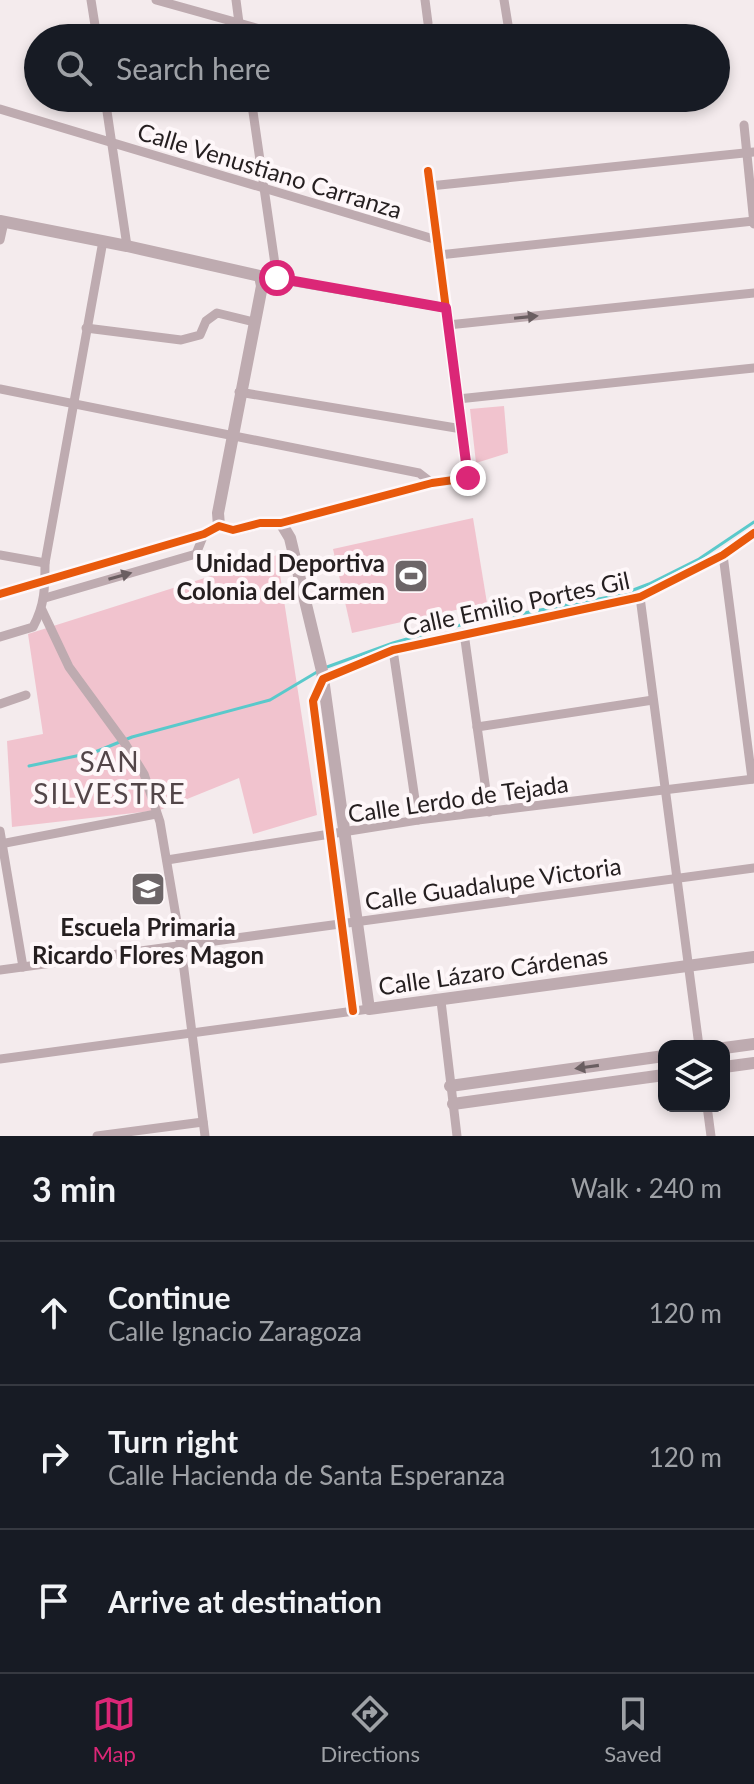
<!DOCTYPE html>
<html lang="en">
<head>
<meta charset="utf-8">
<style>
  :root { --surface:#171b24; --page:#20242c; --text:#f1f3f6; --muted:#9ea1a6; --line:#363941; --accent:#db2777 }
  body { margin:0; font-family:Lato,sans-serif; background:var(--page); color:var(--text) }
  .controls { position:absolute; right:24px; bottom:24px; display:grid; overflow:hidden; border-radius:16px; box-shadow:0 4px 12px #0003 }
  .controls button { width:72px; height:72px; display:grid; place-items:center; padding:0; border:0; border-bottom:2px solid var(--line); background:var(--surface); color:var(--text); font:40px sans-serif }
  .stop { position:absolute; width:24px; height:24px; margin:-18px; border:6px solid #db2777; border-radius:50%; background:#fff }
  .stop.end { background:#db2777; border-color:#fff; box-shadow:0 2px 8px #0008 }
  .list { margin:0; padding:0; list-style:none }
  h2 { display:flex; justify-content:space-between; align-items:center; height:104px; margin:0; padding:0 32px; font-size:34px }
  h2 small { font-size:26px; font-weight:400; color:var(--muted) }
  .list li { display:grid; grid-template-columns:52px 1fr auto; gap:24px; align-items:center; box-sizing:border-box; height:144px; padding:0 32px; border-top:2px solid var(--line) }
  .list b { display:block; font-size:30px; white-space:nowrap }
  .list p { margin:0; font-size:26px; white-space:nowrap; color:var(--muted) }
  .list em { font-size:26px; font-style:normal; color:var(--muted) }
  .icon { flex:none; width:44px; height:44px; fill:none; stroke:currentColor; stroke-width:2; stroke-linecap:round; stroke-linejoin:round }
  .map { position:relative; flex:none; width:754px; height:1136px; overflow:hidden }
  .search { position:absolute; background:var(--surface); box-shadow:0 4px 12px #0003; left:24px; right:24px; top:24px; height:88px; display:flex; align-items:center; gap:20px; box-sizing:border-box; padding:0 28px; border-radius:44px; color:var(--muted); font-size:30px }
  .sheet { height:536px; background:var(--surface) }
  nav { display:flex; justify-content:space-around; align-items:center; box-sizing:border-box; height:112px; border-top:2px solid var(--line); background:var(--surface); font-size:22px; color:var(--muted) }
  nav a { display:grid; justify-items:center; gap:4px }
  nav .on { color:var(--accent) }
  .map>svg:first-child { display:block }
</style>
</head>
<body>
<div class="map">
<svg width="754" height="1136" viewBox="0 0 754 1136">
  <rect width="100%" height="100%" fill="#f4ebed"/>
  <g fill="#f1c3ce">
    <polygon points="504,406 508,453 476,463 470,409"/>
    <polygon points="473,518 487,603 352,633 333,549"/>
    <polygon points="277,555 317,815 253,834 239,778 160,810 12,827 7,741 43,734 28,634"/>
  </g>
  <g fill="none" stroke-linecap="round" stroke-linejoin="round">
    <g stroke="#5ac9cb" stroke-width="3">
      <polyline points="327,667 393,643 445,628 620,595 649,584 699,559 754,522"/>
      <polyline points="29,766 95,752 132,737 270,700 317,672"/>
    </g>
    <g stroke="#beabb0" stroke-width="9">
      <polyline points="91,0 97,38"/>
      <polyline points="156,0 292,38"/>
      <polyline points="236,0 241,38"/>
      <polyline points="425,0 428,23"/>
      <polyline points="504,0 510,37"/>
      <polyline points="105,98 127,246"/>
      <polyline points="251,98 277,278"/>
      <polyline points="0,109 437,240"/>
      <polyline points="744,125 754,224"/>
      <polyline points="430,186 754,152"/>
      <polyline points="0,240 4,222"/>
      <polyline points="439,255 754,221"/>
      <polyline points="260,276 446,308"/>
      <polyline points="448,325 754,293"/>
      <polyline points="86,328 181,340 200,335 206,321 217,313 254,322"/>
      <polyline points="0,389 419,473 432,483"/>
      <polyline points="239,392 462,429"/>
      <polyline points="458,399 754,368"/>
      <polyline points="281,523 432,483 468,478 428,171"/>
      <polyline points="0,555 45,563"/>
      <polyline points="723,555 752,779"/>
      <polyline points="0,594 204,534 219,526"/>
      <polyline points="640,597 699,1046"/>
      <polyline points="45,598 196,554 204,534"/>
      <polyline points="42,610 69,667 126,745 144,774 160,822 181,946 205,1136"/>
      <polyline points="464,633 489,812"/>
      <path d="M0,637L33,627C45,605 45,587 45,563L103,241"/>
      <polyline points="393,650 418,820"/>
      <polyline points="0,704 26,695"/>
      <polyline points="477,727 653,700"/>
      <polyline points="0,831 23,967"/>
      <polyline points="0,844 156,814"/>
      <polyline points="167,860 418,820 754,779"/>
      <polyline points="0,970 754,868"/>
      <polyline points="441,1001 457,1136"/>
      <polyline points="353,1011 313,701 323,679 393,650 640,597 723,555 754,533"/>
      <polyline points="0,1059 369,1009"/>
      <polyline points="707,1106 711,1136"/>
      <polyline points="97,1136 203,1122"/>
    </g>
    <g stroke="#beabb0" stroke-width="12">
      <polyline points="0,221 127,246 260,276 262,286 218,513 219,526 233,530 260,523 281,523 290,538 322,671 369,1009 754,957"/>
      <polyline points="724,1048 754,1044"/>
      <polyline points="724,1067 754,1063"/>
      <polyline points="450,1086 664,1056"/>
      <polyline points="453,1104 664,1075"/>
    </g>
    <g stroke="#fef7f9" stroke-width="13">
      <g id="cycleway">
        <polyline points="0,594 204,534 219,526 233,530 260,523 281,523 432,483 468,478 428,171"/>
        <polyline points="353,1011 313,701 323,679 393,650 640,597 723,555 754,533"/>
      </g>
    </g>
    <use href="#cycleway" stroke="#e8590c" stroke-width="8"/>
  </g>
  <defs><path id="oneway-solid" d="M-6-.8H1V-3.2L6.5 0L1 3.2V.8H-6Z" transform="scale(2)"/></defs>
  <g fill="#6a5e61">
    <use href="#oneway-solid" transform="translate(526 317) rotate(-6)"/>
    <use href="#oneway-solid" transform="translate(120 576) rotate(-16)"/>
    <use href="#oneway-solid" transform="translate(587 1067) rotate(172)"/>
  </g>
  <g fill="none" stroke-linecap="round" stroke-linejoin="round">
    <polyline stroke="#db2777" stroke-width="10" points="277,278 446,308 468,478"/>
  </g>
  <defs>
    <g id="stadium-square" transform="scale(1.8)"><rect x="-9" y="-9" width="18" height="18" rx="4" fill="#6d6668" stroke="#fef7f9"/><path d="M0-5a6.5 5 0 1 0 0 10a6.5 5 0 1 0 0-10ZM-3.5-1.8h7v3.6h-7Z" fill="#fff"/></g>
    <g id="school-square" transform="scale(1.8)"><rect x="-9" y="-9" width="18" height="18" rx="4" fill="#6d6668" stroke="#fef7f9"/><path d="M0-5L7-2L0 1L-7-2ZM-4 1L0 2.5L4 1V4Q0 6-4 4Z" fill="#fff"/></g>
  </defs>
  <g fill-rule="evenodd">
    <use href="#stadium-square" x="411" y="576"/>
    <use href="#school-square" x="148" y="889"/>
  </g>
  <g text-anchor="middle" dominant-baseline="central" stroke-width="8" stroke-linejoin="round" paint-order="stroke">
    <g font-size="24" fill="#251f20" stroke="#fef7f9">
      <text transform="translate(270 170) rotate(17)">Calle Venustiano Carranza</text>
      <text transform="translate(516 603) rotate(-12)">Calle Emilio Portes Gil</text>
      <text transform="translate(458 798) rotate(-8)">Calle Lerdo de Tejada</text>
      <text transform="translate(493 883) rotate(-8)">Calle Guadalupe Victoria</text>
      <text transform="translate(493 970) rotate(-8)">Calle Lázaro Cárdenas</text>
    </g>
    <g font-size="24" font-weight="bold" fill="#251f20" stroke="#fef7f9" text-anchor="end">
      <text x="385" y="562">Unidad Deportiva<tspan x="385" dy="28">Colonia del Carmen</tspan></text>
      <text x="148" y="926" text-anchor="middle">Escuela Primaria<tspan x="148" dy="28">Ricardo Flores Magon</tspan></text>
    </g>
    <g font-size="28" letter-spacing="2" fill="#534649" stroke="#fef7f9">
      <text x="110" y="761">SAN<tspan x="110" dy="32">SILVESTRE</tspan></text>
    </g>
  </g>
</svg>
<div class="controls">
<button><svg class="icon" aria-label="layers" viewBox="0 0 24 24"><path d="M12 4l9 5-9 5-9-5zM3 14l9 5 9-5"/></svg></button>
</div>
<div class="stop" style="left:277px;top:278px"></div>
<div class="stop end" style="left:468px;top:478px"></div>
<div class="search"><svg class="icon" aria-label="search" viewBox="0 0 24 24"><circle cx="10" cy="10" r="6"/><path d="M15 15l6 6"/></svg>Search here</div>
</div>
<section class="sheet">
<h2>3 min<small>Walk · 240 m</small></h2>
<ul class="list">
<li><svg class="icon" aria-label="ahead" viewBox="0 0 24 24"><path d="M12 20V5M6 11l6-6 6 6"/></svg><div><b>Continue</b><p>Calle Ignacio Zaragoza</p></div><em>120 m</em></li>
<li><svg class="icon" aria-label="right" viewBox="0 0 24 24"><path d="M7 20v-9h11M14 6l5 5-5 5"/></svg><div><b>Turn right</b><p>Calle Hacienda de Santa Esperanza</p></div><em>120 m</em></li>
<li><svg class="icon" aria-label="arrive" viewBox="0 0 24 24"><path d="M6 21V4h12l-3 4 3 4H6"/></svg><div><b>Arrive at destination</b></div></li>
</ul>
</section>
<nav>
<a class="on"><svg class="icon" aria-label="map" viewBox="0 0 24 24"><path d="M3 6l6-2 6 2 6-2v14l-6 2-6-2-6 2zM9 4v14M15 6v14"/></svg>Map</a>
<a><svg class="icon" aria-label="directions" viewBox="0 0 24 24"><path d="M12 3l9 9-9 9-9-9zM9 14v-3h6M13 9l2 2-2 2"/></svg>Directions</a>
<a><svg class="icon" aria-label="saved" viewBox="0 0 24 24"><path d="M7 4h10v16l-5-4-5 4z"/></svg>Saved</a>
</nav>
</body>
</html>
